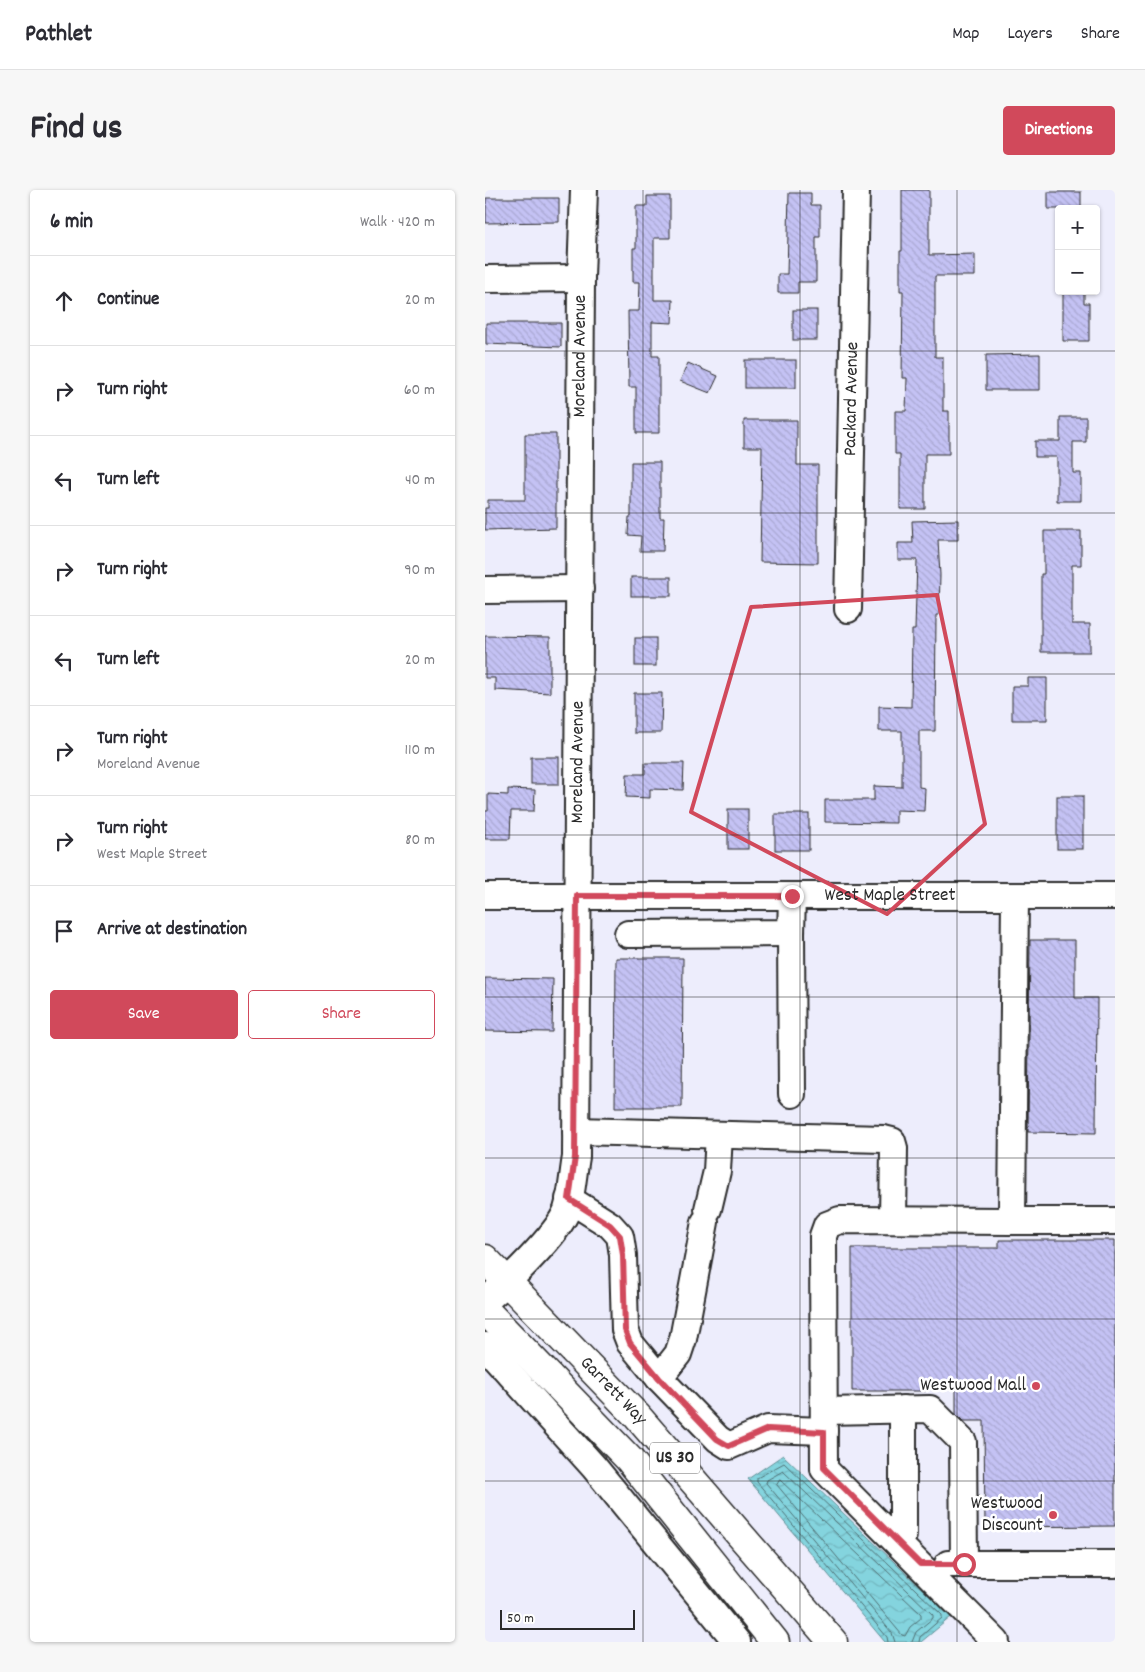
<!DOCTYPE html>
<html lang="en">
<head>
<meta charset="utf-8">
<style>
  :root { --surface:#fff; --page:#f7f7f7; --text:#2b2b33; --muted:#7c7c81; --line:#e1e1e2; --accent:#d1495b }
  body { margin:0; font-family:Dekko,sans-serif; background:var(--page); color:var(--text) }
  .controls { position:absolute; right:15px; top:15px; display:grid; overflow:hidden; border-radius:5px; box-shadow:0 1px 4px #0004 }
  .controls button { width:45px; height:45px; display:grid; place-items:center; padding:0; border:0; border-bottom:1px solid var(--line); background:var(--surface); color:var(--text); font:25px sans-serif }
  .scale { position:absolute; left:15px; bottom:12px; width:135px; box-sizing:border-box; padding-left:5px; border:2px solid #2b2b2b; border-top:0; font-size:14px; line-height:18px; white-space:nowrap; color:#2b2b2b; -webkit-text-stroke:4px #fff; paint-order:stroke }
  .stop { position:absolute; width:15px; height:15px; margin:-11px; border:4px solid #d1495b; border-radius:50%; background:#fff }
  .stop.end { background:#d1495b; border-color:#fff; box-shadow:0 1px 5px #0008 }
  .list { margin:0; padding:0; list-style:none }
  h2 { display:flex; justify-content:space-between; align-items:center; height:65px; margin:0; padding:0 20px; font-size:21px }
  h2 small { font-size:16px; font-weight:400; color:var(--muted) }
  .list li { display:grid; grid-template-columns:32px 1fr auto; gap:15px; align-items:center; box-sizing:border-box; height:90px; padding:0 20px; border-top:1px solid var(--line) }
  .list b { display:block; font-size:19px; white-space:nowrap }
  .list p { margin:0; font-size:16px; white-space:nowrap; color:var(--muted) }
  .list em { font-size:16px; font-style:normal; color:var(--muted) }
  .actions { display:flex; gap:10px; padding:15px 20px }
  .actions a { flex:1; padding:11px 0; border:1px solid var(--accent); border-radius:5px; text-align:center; font-size:18px; color:var(--accent) }
  .actions .main { background:var(--accent); color:#fff }
  .icon { flex:none; width:28px; height:28px; fill:none; stroke:currentColor; stroke-width:2; stroke-linecap:round; stroke-linejoin:round }
  .map { position:relative; flex:none; width:630px; height:1452px; overflow:hidden; border-radius:5px }
  header { display:flex; align-items:center; gap:30px; box-sizing:border-box; height:70px; padding:0 25px; background:var(--surface); border-bottom:1px solid var(--line) }
  header strong { font-size:24px }
  nav { display:flex; gap:28px; margin-inline-start:auto; font-size:18px }
  .intro { display:flex; align-items:center; justify-content:space-between; box-sizing:border-box; height:120px; padding:0 30px }
  h1 { margin:0; font-size:35px }
  .button { padding:12px 22px; border-radius:5px; background:var(--accent); color:#fff; font-size:18px; font-weight:700 }
  main { display:flex; gap:30px; padding:0 30px }
  aside { flex:1; background:var(--surface); border-radius:5px; box-shadow:0 1px 4px #0004 }
  .map>svg:first-child { display:block }
</style>
</head>
<body>
<header>
<strong>Pathlet</strong>
<nav><a>Map</a><a>Layers</a><a>Share</a></nav>
</header>
<div class="intro"><h1>Find us</h1><a class="button">Directions</a></div>
<main>
<aside>
<h2>6 min<small>Walk · 420 m</small></h2>
<ul class="list">
<li><svg class="icon" aria-label="ahead" viewBox="0 0 24 24"><path d="M12 20V5M6 11l6-6 6 6"/></svg><div><b>Continue</b></div><em>20 m</em></li>
<li><svg class="icon" aria-label="right" viewBox="0 0 24 24"><path d="M7 20v-9h11M14 6l5 5-5 5"/></svg><div><b>Turn right</b></div><em>60 m</em></li>
<li><svg class="icon" aria-label="left" viewBox="0 0 24 24"><path d="M17 20v-9H6M10 6l-5 5 5 5"/></svg><div><b>Turn left</b></div><em>40 m</em></li>
<li><svg class="icon" aria-label="right" viewBox="0 0 24 24"><path d="M7 20v-9h11M14 6l5 5-5 5"/></svg><div><b>Turn right</b></div><em>90 m</em></li>
<li><svg class="icon" aria-label="left" viewBox="0 0 24 24"><path d="M17 20v-9H6M10 6l-5 5 5 5"/></svg><div><b>Turn left</b></div><em>20 m</em></li>
<li><svg class="icon" aria-label="right" viewBox="0 0 24 24"><path d="M7 20v-9h11M14 6l5 5-5 5"/></svg><div><b>Turn right</b><p>Moreland Avenue</p></div><em>110 m</em></li>
<li><svg class="icon" aria-label="right" viewBox="0 0 24 24"><path d="M7 20v-9h11M14 6l5 5-5 5"/></svg><div><b>Turn right</b><p>West Maple Street</p></div><em>80 m</em></li>
<li><svg class="icon" aria-label="arrive" viewBox="0 0 24 24"><path d="M6 21V4h12l-3 4 3 4H6"/></svg><div><b>Arrive at destination</b></div></li>
</ul>
<div class="actions"><a class="main">Save</a><a>Share</a></div>
</aside>
<div class="map">
<svg width="630" height="1452" viewBox="0 0 630 1452">
  <defs>
    <pattern id="water-waves" width="16" height="10" patternUnits="userSpaceOnUse" patternTransform="scale(1.25)"><rect width="16" height="10" fill="#84d4de"/><path d="M0 5q4-4 8 0t8 0" fill="none" stroke="#72b6bf"/></pattern>
    <pattern id="building-back-hatch" width="6" height="6" patternUnits="userSpaceOnUse" patternTransform="scale(1.25)"><rect width="6" height="6" fill="#c4c2f4"/><path d="M-1 5l2 2M0 0l6 6M5-1l2 2" fill="none" stroke="#a9a7d1"/></pattern>
  </defs>
  <rect width="100%" height="100%" fill="#ededfc"/>
  <filter id="ink" filterUnits="userSpaceOnUse"><feTurbulence type="fractalNoise" baseFrequency=".02" numOctaves="2"/><feDisplacementMap in="SourceGraphic" scale="10" xChannelSelector="R" yChannelSelector="G"/><feConvolveMatrix kernelMatrix="1 2 1 2 8 2 1 2 1" color-interpolation-filters="sRGB"/></filter>
  <g filter="url(#ink)">
    <polygon fill="url(#water-waves)" stroke="#609096" points="298,1265 466,1427 436,1452 400,1452 263,1289"/>
    <g fill="none" stroke-linecap="round" stroke-linejoin="round">
      <g stroke="#4f6f73" stroke-width="1">
        <polygon points="295,1290 436,1424 436,1428 425,1437 420,1446 417,1445 292,1295"/>
        <polyline points="403,1452 402,1447 272,1292 272,1288 299,1273 457,1425 457,1428 435,1447 434,1452"/>
        <polyline points="410,1452 407,1443 281,1293 282,1290 298,1281 448,1425 448,1428 431,1442 427,1452"/>
      </g>
    </g>
    <g fill="url(#building-back-hatch)" stroke="#2b2b2b">
      <polygon points="417,0 444,0 444,65 490,64 490,86 450,86 450,167 458,167 458,221 464,221 464,264 440,264 440,319 415,319 415,264 410,264 410,221 421,221 422,188 417,188 418,101 415,101 415,61 417,61"/>
      <rect x="563" y="2" width="33" height="17"/>
      <polygon points="304,3 326,3 326,15 335,15 335,47 331,47 331,92 313,92 313,103 293,103 293,84 302,84"/>
      <polygon points="162,6 185,6 185,48 169,48 169,110 188,110 187,133 167,132 167,166 174,166 174,243 151,243 151,197 144,197 143,121 154,121 155,92 148,92 148,58 151,58 151,16 162,16"/>
      <polygon points="1,8 74,8 74,32 1,33"/>
      <polygon points="578,101 599,101 599,113 604,113 604,151 578,151"/>
      <rect x="308" y="120" width="24" height="30"/>
      <polygon points="1,133 76,133 76,157 1,154"/>
      <polygon points="555,164 555,200 501,200 501,165"/>
      <rect x="260" y="170" width="51" height="28"/>
      <polygon points="203,173 233,186 225,203 195,191"/>
      <polygon points="575,227 601,227 601,252 588,252 588,283 596,283 596,311 572,311 572,267 550,267 550,251 575,251"/>
      <polygon points="259,230 312,230 312,275 333,275 333,373 275,372 277,257 259,257"/>
      <polygon points="40,244 71,244 71,338 0,340 0,318 3,318 3,310 40,310"/>
      <polygon points="146,272 175,272 175,328 179,328 178,361 155,361 156,346 143,345 144,327 146,327"/>
      <polygon points="473,330 473,350 453,350 455,385 454,425 451,425 450,541 434,541 434,597 440,598 439,621 411,620 411,633 340,632 340,610 389,610 389,596 417,597 417,541 394,541 394,516 426,517 427,440 430,440 432,370 413,370 413,353 428,353 427,331"/>
      <polygon points="559,341 596,341 596,375 587,375 587,434 605,434 605,462 556,462 556,384 559,384"/>
      <rect x="146" y="387" width="40" height="19"/>
      <polygon points="0,446 65,447 65,503 10,500 10,488 0,488"/>
      <rect x="150" y="448" width="21" height="28"/>
      <polygon points="543,488 562,488 562,530 527,530 527,496 543,496"/>
      <polygon points="149,503 177,503 176,543 149,543"/>
      <rect x="46" y="567" width="28" height="27"/>
      <polygon points="160,573 199,573 198,600 165,599 165,608 141,607 142,584 160,584"/>
      <polygon points="23,599 50,600 49,621 26,621 25,649 0,649 0,621 3,621 3,604 23,605"/>
      <rect x="572" y="606" width="26" height="53"/>
      <rect x="243" y="619" width="20" height="40"/>
      <rect x="290" y="624" width="34" height="36"/>
      <polygon points="545,750 590,750 590,808 612,808 611,943 543,942"/>
      <polygon points="131,768 198,768 197,917 130,917"/>
      <polygon points="0,788 68,789 67,842 0,841"/>
      <polygon points="514,1050 630,1050 630,1336 500,1337 499,1231 478,1231 471,1224 471,1192 441,1192 441,1201 367,1201 367,1058 514,1058"/>
    </g>
    <g fill="none" stroke-linecap="round" stroke-linejoin="round">
      <g stroke="#2b2b2b" stroke-width="30">
        <g id="minor">
          <polyline points="0,89 96,88"/>
          <polyline points="0,400 95,399"/>
          <path id="s1" d="M363,419L371,0"/>
          <path id="s2" d="M0,706H630"/>
          <polyline points="306,743 307,904"/>
          <polyline points="143,744 306,743 307,706"/>
          <polyline points="91,941 399,949 407,951 409,958 408,1030"/>
          <polyline points="84,1009 125,1035 135,1046 138,1065 140,1140 145,1153 174,1188 233,1249 244,1256 283,1239 339,1241"/>
          <polyline points="223,1019 232,981 234,945"/>
          <polyline points="527,1031 630,1031"/>
          <path id="s3" d="M0,1111C20,1095 74,1043 82,1020C87,1004 88,984 91,967L96,88L99,0"/>
          <polyline points="0,1156 109,1277 252,1452"/>
          <polyline points="174,1188 193,1164 198,1149 220,1032"/>
          <polyline points="339,1221 445,1219 478,1252 479,1374"/>
          <polyline points="411,1350 418,1345 418,1219"/>
          <polyline points="463,1374 630,1374"/>
          <polyline points="511,1452 339,1279 338,1046 342,1035 355,1030 527,1031 530,706"/>
        </g>
      </g>
      <g stroke="#2b2b2b" stroke-width="31">
        <g id="major">
          <path id="s4" d="M0,1069L152,1226L348,1452"/>
          <polyline points="0,1120 144,1269 290,1452"/>
        </g>
      </g>
      <use href="#minor" stroke="#fff" stroke-width="26"/>
      <use href="#major" stroke="#fff" stroke-width="28"/>
    </g>
  </g>
  <g fill="none" stroke-linecap="round" stroke-linejoin="round" filter="url(#ink)">
    <polyline stroke="#d1495b" stroke-width="6" points="307,706 92,706 90,967 84,1009 125,1035 135,1046 138,1065 140,1140 145,1153 174,1188 232,1249 244,1256 283,1239 339,1242 339,1278 435,1374 479,1374"/>
  </g>
  <path fill="none" stroke="#d1495b" stroke-width="4" stroke-linejoin="round" d="M452,405L500,634L402,724L206,622L266,417Z"/>
  <path fill="none" stroke="#2b2b2b" stroke-width="1" stroke-opacity="0.55" d="M158,0V1452M315,0V1452M472,0V1452M0,161H630M0,323H630M0,484H630M0,645H630M0,807H630M0,968H630M0,1129H630M0,1291H630"/>
  <g fill="#d1495b" stroke="#fff" stroke-width="2">
    <circle cx="551" cy="1196" r="5"/>
    <circle cx="568" cy="1325" r="5"/>
  </g>
  <g text-anchor="middle" dominant-baseline="central" stroke-width="5" stroke-linejoin="round" paint-order="stroke">
    <rect fill="#fff" stroke="#6b6b6b" stroke-width="1" x="165" y="1252.5" width="50" height="31" rx="4"/>
    <g font-size="18" font-weight="bold" fill="#2b2b2b">
      <text x="190" y="1268">US 30</text>
    </g>
    <g font-size="19" fill="#2b2b2b" stroke="#fff">
      <text stroke="none"><textPath href="#s3" startOffset="978">Moreland Avenue</textPath></text>
      <text stroke="none"><textPath href="#s1" startOffset="210">Packard Avenue</textPath></text>
      <text stroke="none"><textPath href="#s3" startOffset="572">Moreland Avenue</textPath></text>
      <text stroke="none"><textPath href="#s2" startOffset="405">West Maple Street</textPath></text>
      <text stroke="none"><textPath href="#s4" startOffset="184">Garrett Way</textPath></text>
    </g>
    <g font-size="19" fill="#2b2b2b" stroke="#fff" text-anchor="end">
      <text x="541" y="1196">Westwood Mall</text>
      <text x="558" y="1314">Westwood<tspan x="558" dy="22">Discount</tspan></text>
    </g>
  </g>
</svg>
<div class="controls">
<button>+</button>
<button>−</button>
</div>
<div class="scale">50 m</div>
<div class="stop" style="left:479px;top:1374px"></div>
<div class="stop end" style="left:307px;top:706px"></div>
</div>
</main>
</body>
</html>
